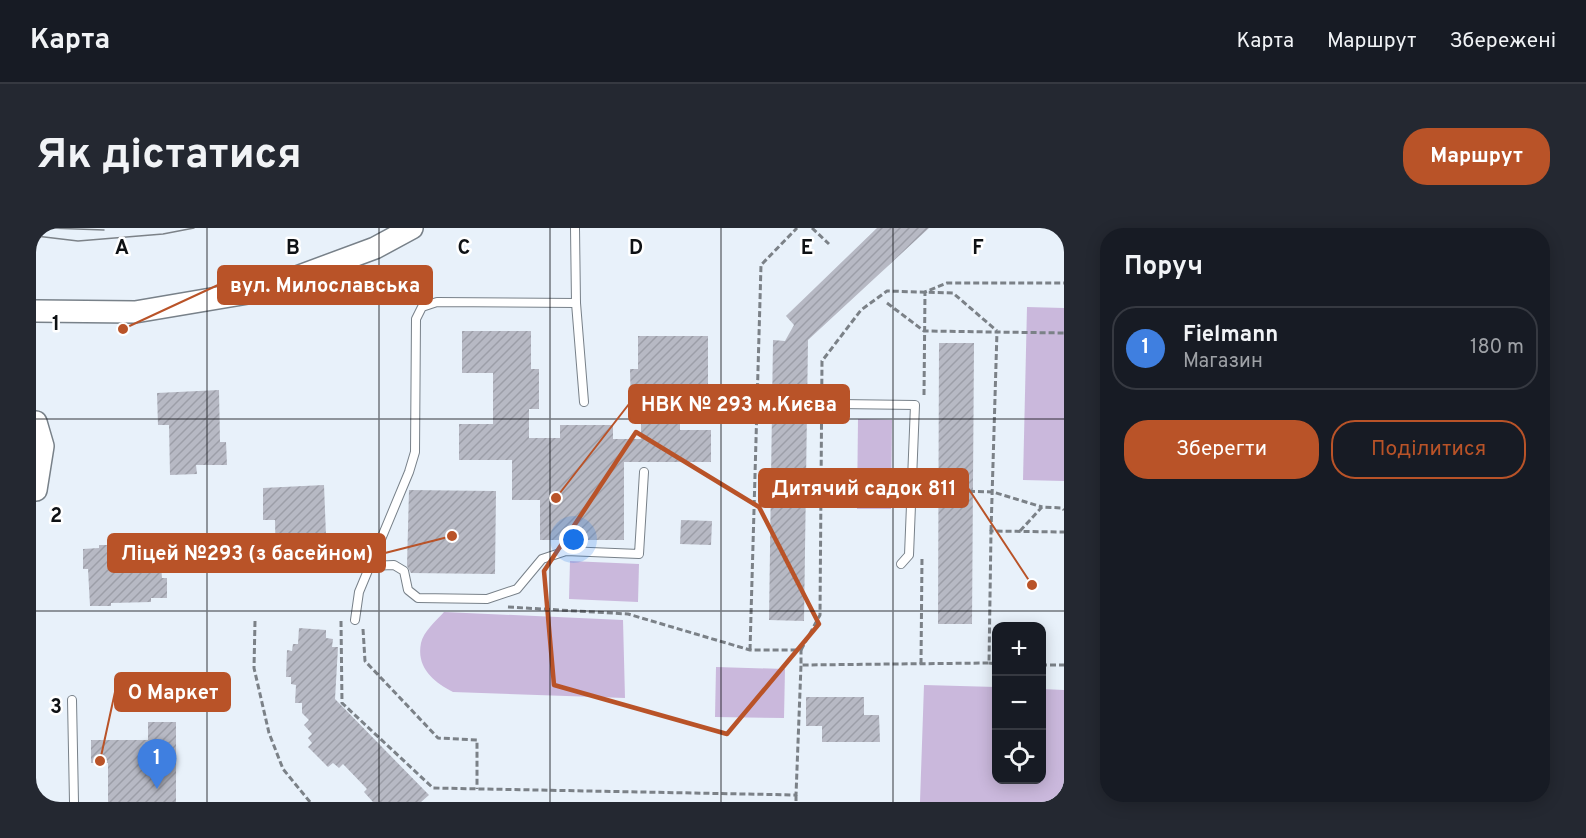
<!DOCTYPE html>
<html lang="uk">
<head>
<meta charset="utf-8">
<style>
  :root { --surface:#171b24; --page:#242831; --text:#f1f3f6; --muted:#9ea1a6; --line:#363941; --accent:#b95328 }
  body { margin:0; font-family:Overpass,sans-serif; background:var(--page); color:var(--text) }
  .controls { position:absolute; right:18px; bottom:18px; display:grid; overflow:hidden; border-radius:12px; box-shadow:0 3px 15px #0003 }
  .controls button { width:54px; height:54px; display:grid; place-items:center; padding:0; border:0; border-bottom:2px solid var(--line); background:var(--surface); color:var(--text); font:30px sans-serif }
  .you { position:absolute; left:538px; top:312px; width:21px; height:21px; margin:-15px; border:4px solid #fff; border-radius:50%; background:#1a73e8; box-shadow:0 0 0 9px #1a73e833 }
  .badge { display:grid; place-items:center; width:39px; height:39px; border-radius:50%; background:var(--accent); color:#fff; font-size:20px; font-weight:700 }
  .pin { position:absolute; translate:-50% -50px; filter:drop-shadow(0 2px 3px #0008) }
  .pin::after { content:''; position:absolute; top:32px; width:21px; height:18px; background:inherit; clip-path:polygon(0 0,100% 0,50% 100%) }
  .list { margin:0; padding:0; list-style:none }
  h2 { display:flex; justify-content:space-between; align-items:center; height:78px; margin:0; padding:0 24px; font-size:26px }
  h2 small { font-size:20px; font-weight:400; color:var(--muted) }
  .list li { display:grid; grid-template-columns:39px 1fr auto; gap:18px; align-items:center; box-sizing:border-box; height:84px; margin:0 12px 12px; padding:0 12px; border:2px solid var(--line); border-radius:24px }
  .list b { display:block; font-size:22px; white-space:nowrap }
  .list p { margin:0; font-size:20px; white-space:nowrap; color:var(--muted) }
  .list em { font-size:20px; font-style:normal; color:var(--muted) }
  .actions { display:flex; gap:12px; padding:18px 24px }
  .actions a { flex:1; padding:14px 0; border:2px solid var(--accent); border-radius:24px; text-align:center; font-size:21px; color:var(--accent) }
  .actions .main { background:var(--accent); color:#fff }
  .icon { flex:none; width:33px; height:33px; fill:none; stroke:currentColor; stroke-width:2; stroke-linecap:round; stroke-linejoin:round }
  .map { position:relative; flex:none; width:1028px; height:574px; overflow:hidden; border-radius:24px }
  header { display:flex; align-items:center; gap:36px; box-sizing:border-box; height:84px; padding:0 30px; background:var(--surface); border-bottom:2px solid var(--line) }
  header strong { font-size:28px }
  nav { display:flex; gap:33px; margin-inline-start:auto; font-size:21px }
  .intro { display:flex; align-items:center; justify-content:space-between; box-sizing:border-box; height:144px; padding:0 36px }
  h1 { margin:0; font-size:42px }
  .button { padding:15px 27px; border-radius:24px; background:var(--accent); color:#fff; font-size:21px; font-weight:700 }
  main { display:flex; gap:36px; padding:0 36px }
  aside { flex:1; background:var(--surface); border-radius:24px; box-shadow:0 3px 15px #0003 }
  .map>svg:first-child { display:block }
</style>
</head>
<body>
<header>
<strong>Карта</strong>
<nav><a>Карта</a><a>Маршрут</a><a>Збережені</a></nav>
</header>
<div class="intro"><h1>Як дістатися</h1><a class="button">Маршрут</a></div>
<main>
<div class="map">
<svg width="1028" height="574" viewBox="0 0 1028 574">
  <defs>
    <pattern id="building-hatch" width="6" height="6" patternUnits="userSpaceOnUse" patternTransform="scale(1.5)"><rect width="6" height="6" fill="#b7b9c4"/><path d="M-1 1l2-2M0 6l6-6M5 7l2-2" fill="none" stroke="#9c9ea8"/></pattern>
  </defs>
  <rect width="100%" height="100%" fill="#e8f1fa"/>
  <g fill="#cab8dc">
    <polygon points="991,79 1028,80 1028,253 987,252"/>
    <polygon points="822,191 856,192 855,281 821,281"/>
    <polygon points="534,333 603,336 602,374 533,371"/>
    <path d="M408,384L587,392L589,470L417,464C398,454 380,440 385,415C387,404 400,393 408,384Z"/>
    <polygon points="680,439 749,441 748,490 679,489"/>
    <polygon points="888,457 960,459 960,552 1005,552 1006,461 1028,462 1028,574 884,574"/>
  </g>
  <g fill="url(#building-hatch)">
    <polygon points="841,0 893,0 772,112 768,393 733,392 737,112 749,113 758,97 750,88"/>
    <polygon points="426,103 495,103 495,141 503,141 503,181 493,181 493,210 524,210 524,197 577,197 577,211 605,211 605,182 595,181 594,141 602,141 602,108 672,108 672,162 644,162 644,202 675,202 675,234 588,234 588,312 504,312 504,272 476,272 476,232 423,232 423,196 457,196 457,145 426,145"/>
    <polygon points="903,115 938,115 936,396 902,396"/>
    <polygon points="183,162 184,214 190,214 191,237 160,237 161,246 134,247 133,197 122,197 121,165"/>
    <polygon points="288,257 290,308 296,308 296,331 266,332 266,341 240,342 239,292 227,292 227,260"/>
    <polygon points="373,262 460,263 459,346 375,345 371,338"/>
    <polygon points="645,292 676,293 675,317 644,316"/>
    <polygon points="103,313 123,313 126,350 131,350 131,370 115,370 115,374 75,375 75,378 54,378 52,341 47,341 47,321 63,320 63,317 103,317"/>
    <polygon points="263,400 290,402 290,410 297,411 296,419 302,419 299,471 393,567 385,574 337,574 328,564 331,561 307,536 303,540 297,535 292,539 272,519 276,515 272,510 276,506 268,497 273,492 266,485 266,475 259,475 260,457 255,456 255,449 250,449 251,422 256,423 257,416 262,416"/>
    <polygon points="770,469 828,469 828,487 843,487 844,514 786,514 786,498 770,498"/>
    <polygon points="112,494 140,494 140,574 72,574 72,535 55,535 55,512 112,512"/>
  </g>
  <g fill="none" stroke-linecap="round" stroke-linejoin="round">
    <g stroke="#788189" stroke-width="10">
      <g id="lane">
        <polyline points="539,0 540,75 548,174"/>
        <polyline points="803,176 879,177 873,327 865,336"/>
        <polyline points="333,338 358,337 368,343 372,362 382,370 451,371 481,361 506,331 530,323 603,326 608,244"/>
        <polyline points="319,392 323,364 373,244 379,224 380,91 386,79 401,74 540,75"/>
        <polyline points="36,472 38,574"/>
      </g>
    </g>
    <g stroke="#788189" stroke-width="24">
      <g id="secondary">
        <polyline points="0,83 99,84 223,63 339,20 376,0"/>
        <polyline points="0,194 7,218 0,262"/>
      </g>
    </g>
    <g stroke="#7b8187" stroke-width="3" stroke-dasharray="6 3" stroke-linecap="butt">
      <polyline points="776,0 793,16"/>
      <polyline points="851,75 888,103 1028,105"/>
      <polyline points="888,167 889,64 911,55 1028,55"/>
      <polyline points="888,262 957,264 1006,279"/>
      <polyline points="955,303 961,103"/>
      <polyline points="984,303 1006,279 1026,280 1028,282"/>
      <polyline points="472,379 592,386 714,422 765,422 765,437 953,435 955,303 1028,304"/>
      <polyline points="219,393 218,440 233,505 247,541 274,574"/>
      <polyline points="305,393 306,475 397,560 760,567 765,437"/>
      <polyline points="327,401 329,433 402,510 441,512 441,561"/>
      <polyline points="714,422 725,37 761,0"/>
      <polyline points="765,422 784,387 786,133 825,82 851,63 917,65 961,103"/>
      <polyline points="953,435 960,436"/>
      <polyline points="885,436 886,329"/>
      <polyline points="1005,437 1028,437"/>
      <polyline points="760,567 760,574"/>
    </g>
    <use href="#lane" stroke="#fff" stroke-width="8"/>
    <use href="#secondary" stroke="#fff" stroke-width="21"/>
    <g stroke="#7c8288" stroke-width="1.5">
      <polyline points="14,0 68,2"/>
      <polyline points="0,8 42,13 127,6 158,0"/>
    </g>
  </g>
  <path fill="none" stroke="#b95328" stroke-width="4.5" stroke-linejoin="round" d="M600,204L723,279L783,396L691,506L518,457L508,343Z"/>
  <path fill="none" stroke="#0e1114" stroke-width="1.5" stroke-opacity="0.55" d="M171,0V574M343,0V574M514,0V574M685,0V574M857,0V574M0,191H1028M0,383H1028"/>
  <g font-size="20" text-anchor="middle" font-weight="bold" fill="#0e1114" stroke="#fff" stroke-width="5" stroke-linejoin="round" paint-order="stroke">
    <text x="86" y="26">A</text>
    <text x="257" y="26">B</text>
    <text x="428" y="26">C</text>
    <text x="600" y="26">D</text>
    <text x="771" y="26">E</text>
    <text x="942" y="26">F</text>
    <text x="20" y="102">1</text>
    <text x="20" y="294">2</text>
    <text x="20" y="485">3</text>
  </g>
  <path fill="none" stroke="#b95328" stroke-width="2" d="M87 101L182 57M520 270L593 176M996 357L932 260M416 308L349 325M64 533L79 464"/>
  <g fill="#b95328" stroke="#fff" stroke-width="2">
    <circle cx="87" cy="101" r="6"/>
    <circle cx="520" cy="270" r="6"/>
    <circle cx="996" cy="357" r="6"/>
    <circle cx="416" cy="308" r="6"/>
    <circle cx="64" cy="533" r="6"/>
  </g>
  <g fill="#b95328" stroke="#b95328" stroke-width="2">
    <rect x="182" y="38" width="214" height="38" rx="6"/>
    <rect x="593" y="157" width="220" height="38" rx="6"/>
    <rect x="723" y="241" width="209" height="38" rx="6"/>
    <rect x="72" y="306" width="277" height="38" rx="6"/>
    <rect x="79" y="445" width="115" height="38" rx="6"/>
  </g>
  <g font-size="20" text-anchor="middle" font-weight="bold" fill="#fff">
    <text x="289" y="64">вул. Милославська</text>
    <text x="703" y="183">НВК № 293 м.Києва</text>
    <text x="828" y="267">Дитячий садок 811</text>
    <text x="211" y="332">Ліцей №293 (з басейном)</text>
    <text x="137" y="471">О Маркет</text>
  </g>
</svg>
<div class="controls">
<button>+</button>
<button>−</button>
<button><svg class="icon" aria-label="locate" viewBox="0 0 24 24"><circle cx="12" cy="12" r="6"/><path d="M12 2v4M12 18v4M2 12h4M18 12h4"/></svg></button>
</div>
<div class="you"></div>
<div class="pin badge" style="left:121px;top:561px;background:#3f7fe0">1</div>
</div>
<aside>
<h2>Поруч<small></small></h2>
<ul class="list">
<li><span class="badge" style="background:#3f7fe0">1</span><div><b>Fielmann</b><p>Магазин</p></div><em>180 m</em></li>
</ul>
<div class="actions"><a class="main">Зберегти</a><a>Поділитися</a></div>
</aside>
</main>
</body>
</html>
